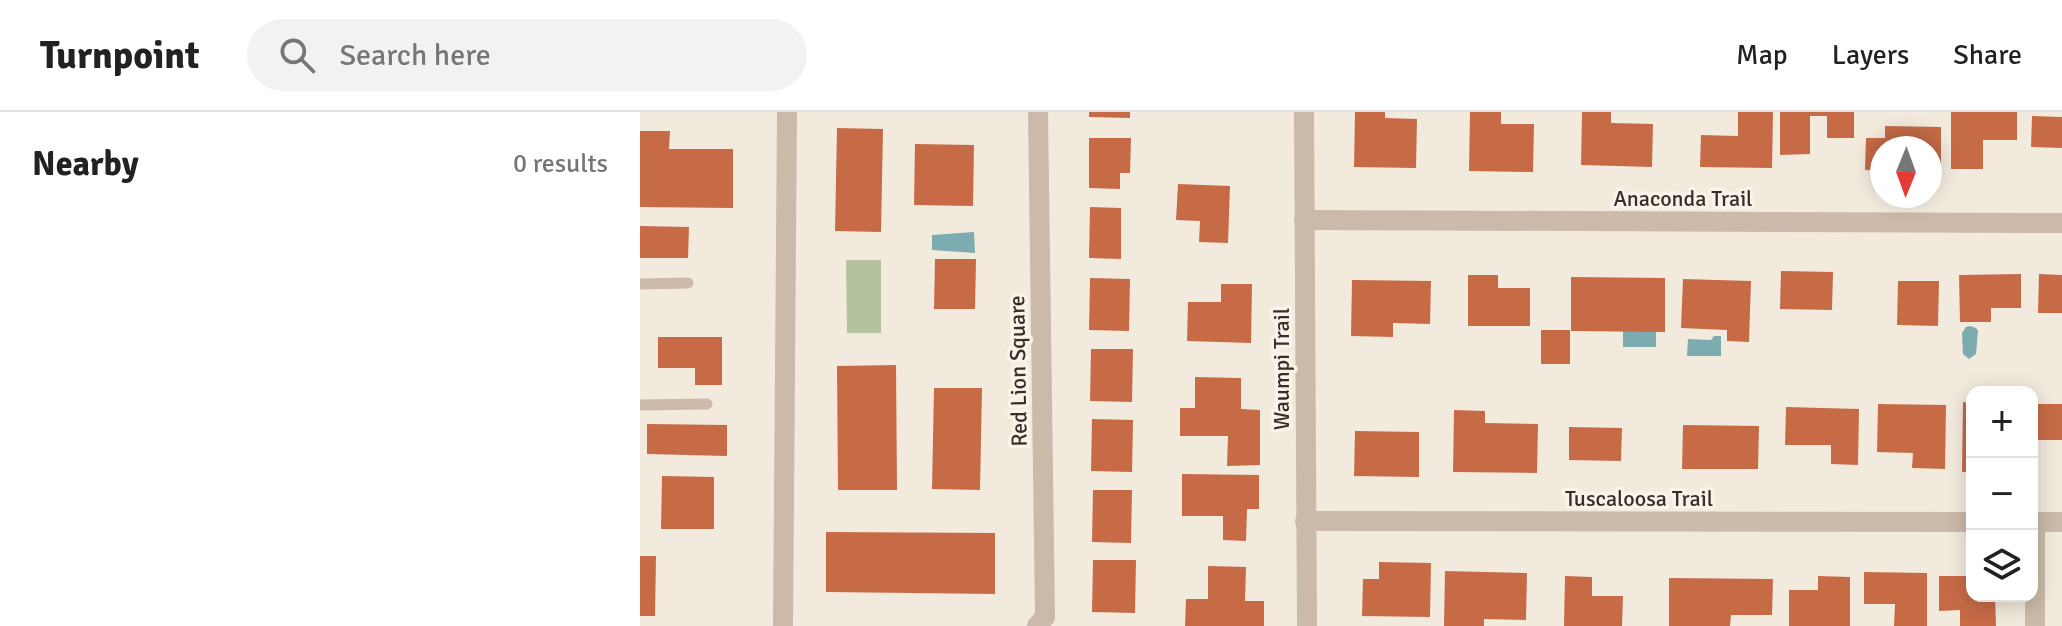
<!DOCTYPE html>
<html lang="en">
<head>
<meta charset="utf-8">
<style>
  :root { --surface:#fff; --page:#f2f2f2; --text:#222; --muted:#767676; --line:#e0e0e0 }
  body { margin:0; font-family:Signika,sans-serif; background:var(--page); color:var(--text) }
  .controls { position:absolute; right:24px; bottom:24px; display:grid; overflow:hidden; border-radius:16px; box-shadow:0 4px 20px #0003 }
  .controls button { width:72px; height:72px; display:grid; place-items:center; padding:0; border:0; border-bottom:2px solid var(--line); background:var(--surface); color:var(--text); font:40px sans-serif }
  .compass { position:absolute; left:1230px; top:24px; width:72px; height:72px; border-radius:50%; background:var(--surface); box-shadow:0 4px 20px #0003; rotate:181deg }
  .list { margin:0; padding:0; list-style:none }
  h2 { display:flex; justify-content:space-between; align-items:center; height:104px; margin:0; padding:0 32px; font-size:34px }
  h2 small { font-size:26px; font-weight:400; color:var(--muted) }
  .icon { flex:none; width:44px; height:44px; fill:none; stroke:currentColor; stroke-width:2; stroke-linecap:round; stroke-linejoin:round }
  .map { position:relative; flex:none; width:1422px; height:514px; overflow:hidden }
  header { display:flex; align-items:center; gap:48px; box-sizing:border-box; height:112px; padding:0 40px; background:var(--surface); border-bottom:2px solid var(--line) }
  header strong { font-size:38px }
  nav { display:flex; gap:44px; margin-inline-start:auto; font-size:28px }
  .search { width:560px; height:72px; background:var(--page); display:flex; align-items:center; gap:20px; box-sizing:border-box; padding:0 28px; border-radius:44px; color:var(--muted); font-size:30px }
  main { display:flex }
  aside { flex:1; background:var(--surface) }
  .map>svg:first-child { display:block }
</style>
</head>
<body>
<header>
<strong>Turnpoint</strong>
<div class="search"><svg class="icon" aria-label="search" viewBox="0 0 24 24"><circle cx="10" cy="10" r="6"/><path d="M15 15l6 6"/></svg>Search here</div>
<nav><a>Map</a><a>Layers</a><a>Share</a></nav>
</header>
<main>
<aside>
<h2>Nearby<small>0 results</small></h2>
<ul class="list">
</ul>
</aside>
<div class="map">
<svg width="1422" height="514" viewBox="0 0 1422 514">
  <rect width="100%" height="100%" fill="#f3eade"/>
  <polygon fill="#b4c29d" points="206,148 241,148 241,221 207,221"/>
  <g fill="#7cacb0">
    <polygon points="334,120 335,141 292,138 292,123"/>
    <polygon points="1330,214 1336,216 1338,219 1336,242 1329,247 1323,242 1322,221 1326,215"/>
    <rect x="983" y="218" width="33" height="17"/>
    <polygon points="1074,224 1081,224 1081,244 1047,244 1048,227 1071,228"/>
  </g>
  <g fill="#c76b47">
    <polygon points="449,0 490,0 490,6 449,5"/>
    <polygon points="715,0 745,0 745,6 777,7 776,56 714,55"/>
    <polygon points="830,0 861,0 861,12 894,12 893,60 829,59"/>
    <polygon points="942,0 971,0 971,11 1013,12 1012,55 941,53"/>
    <polygon points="1098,0 1133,0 1132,56 1060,55 1061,23 1098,24"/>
    <polygon points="1140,0 1214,0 1214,26 1187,26 1187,4 1170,4 1170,42 1140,43"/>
    <polygon points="1311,0 1377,0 1377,28 1343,28 1343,57 1311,57"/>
    <polygon points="1392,4 1422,5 1422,36 1391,35"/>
    <polygon points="1245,14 1301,15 1301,60 1290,59 1290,36 1242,36 1242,59 1225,58 1226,26 1245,26"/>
    <polygon points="197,16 243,17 241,120 195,119"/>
    <polygon points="0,19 30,19 29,37 93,37 93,96 0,95"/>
    <polygon points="449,26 491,26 490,61 480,61 480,77 449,76"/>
    <polygon points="275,32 334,33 333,94 274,93"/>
    <polygon points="538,72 590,74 588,131 559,130 560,109 536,108"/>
    <polygon points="450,95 481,96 481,147 449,146"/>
    <polygon points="0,114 49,115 48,146 0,146"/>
    <polygon points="295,147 336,147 335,197 294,197"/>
    <polygon points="1141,159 1193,160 1192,198 1140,197"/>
    <polygon points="1381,162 1381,196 1351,196 1351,210 1320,210 1319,163"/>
    <polygon points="1399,162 1422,163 1422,201 1398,201"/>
    <polygon points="828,163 858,163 858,176 890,176 890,214 828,214"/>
    <polygon points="931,165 1025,166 1025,220 931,219"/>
    <polygon points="450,166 490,167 489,219 449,218"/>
    <polygon points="1043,167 1111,169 1109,230 1087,229 1087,218 1041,216"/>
    <polygon points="712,168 791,169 790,212 753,211 753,225 711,224"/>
    <polygon points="1258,169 1299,169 1298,214 1257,213"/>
    <polygon points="581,172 612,172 611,231 547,229 548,190 581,190"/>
    <rect x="901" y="218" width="29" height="34"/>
    <polygon points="18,225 82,225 82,273 55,273 55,256 18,256"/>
    <polygon points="451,237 493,237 492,290 450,289"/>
    <polygon points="256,253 257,378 198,378 197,254"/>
    <polygon points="555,265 601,266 601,297 620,298 620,353 587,354 588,324 540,324 540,296 555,296"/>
    <polygon points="294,276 342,276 340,378 292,377"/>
    <polygon points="1323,290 1332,291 1332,360 1322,360"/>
    <polygon points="1238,292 1306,293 1305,357 1272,356 1273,341 1237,340"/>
    <rect x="1392" y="292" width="30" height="36"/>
    <polygon points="1146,295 1219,297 1218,353 1191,352 1191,333 1145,333"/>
    <polygon points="814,298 845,299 845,311 898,312 897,361 813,360"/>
    <polygon points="452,307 493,308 492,360 451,359"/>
    <polygon points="7,312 87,313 87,344 7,342"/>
    <polygon points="1043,313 1119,314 1118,357 1042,357"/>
    <polygon points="929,315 982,316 981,349 929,348"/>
    <polygon points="715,319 779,320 779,365 714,364"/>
    <polygon points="542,362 619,363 619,397 607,397 606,429 583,428 583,404 542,404"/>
    <polygon points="22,364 74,365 74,417 21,417"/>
    <polygon points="453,378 492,378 491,431 452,430"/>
    <polygon points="186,420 355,421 355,482 186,480"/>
    <polygon points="0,444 16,444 15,504 0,504"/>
    <polygon points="453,448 496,448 495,501 452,500"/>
    <polygon points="739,450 791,451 790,505 722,504 723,467 739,467"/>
    <polygon points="568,454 606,455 605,489 624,489 624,514 545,514 546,487 568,487"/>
    <polygon points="805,459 887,461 886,508 844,507 844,514 804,514"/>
    <polygon points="1224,460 1287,461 1287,514 1254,514 1255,492 1224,492"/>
    <polygon points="925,464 952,465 952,484 983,484 982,514 924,514"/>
    <polygon points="1178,464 1210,465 1210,514 1149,514 1149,478 1178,478"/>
    <polygon points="1299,464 1332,464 1332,484 1355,484 1356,514 1320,514 1320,498 1299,499"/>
    <polygon points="1029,466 1133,467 1132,503 1091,503 1090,514 1029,514"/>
  </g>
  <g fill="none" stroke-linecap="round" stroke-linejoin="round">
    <g stroke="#cbbaa9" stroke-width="11">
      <polyline points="0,172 48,171"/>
      <polyline points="0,293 67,292"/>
    </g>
    <g stroke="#cbbaa9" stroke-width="20">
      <polyline points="664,0 667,514"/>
      <polyline points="664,108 1422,111"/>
      <polyline points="665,409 1332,410"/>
      <polyline points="1392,410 1422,410"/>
      <polyline points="1395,410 1395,514"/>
      <polyline points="143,514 147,0"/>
      <polyline points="397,514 405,505 398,0"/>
    </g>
  </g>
  <g text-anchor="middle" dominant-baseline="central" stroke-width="7" stroke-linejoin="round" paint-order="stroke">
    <g font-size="22" fill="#382e29" stroke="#faf3ea">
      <text x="1043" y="86">Anaconda Trail</text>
      <text transform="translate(641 257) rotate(-90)">Waumpi Trail</text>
      <text transform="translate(378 259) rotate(-91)">Red Lion Square</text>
      <text x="999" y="386">Tuscaloosa Trail</text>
    </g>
  </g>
</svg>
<div class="controls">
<button>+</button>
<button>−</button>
<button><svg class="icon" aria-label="layers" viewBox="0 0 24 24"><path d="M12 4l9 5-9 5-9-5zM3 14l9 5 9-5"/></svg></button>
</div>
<svg class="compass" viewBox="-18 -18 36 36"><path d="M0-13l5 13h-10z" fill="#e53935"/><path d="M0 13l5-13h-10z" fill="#767676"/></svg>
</div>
</main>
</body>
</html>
